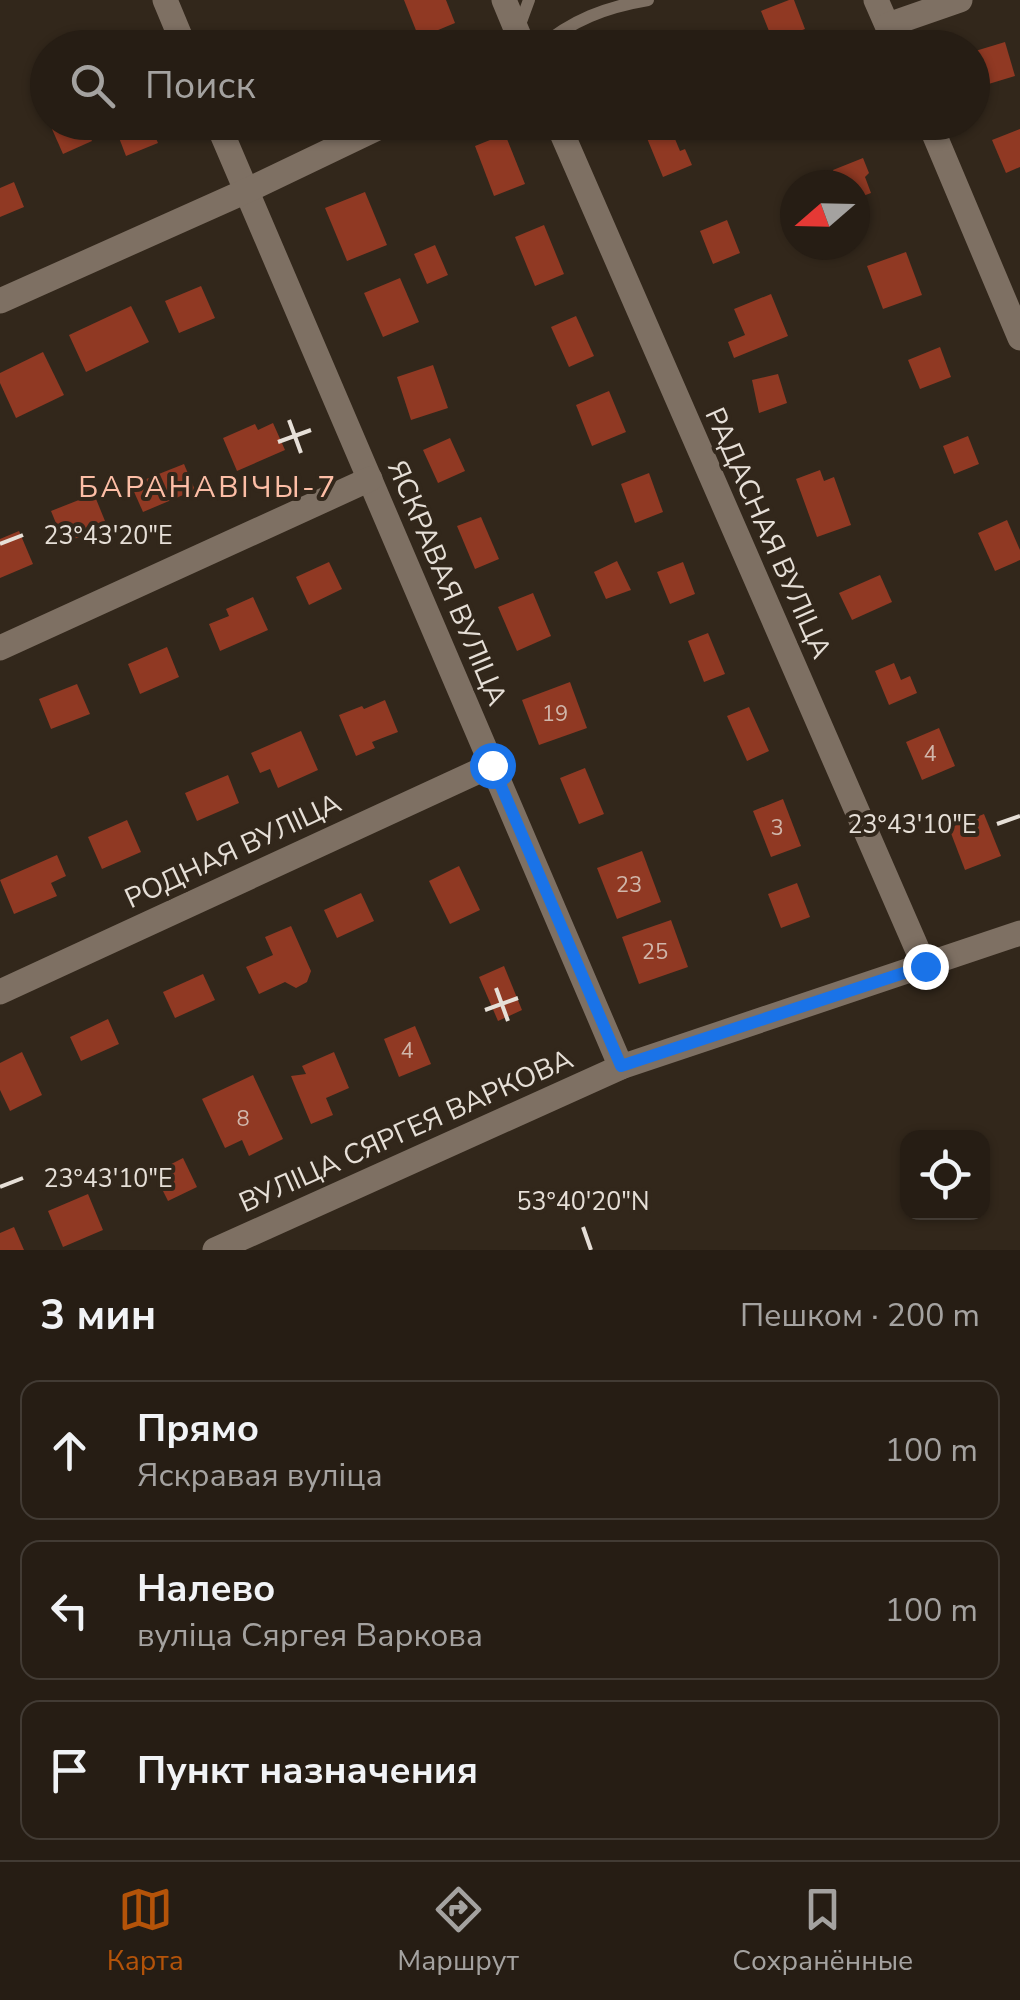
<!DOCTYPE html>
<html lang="ru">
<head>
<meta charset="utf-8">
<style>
  :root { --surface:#261d14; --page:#2e261d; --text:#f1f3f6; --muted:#a4a2a0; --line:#423b34; --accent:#b45309 }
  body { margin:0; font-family:"Nunito Sans",sans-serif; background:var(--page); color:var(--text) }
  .controls { position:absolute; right:30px; bottom:30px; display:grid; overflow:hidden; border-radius:20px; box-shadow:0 2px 8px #0004 }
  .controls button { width:90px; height:90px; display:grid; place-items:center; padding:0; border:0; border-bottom:2px solid var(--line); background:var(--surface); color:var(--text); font:50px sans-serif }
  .compass { position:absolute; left:780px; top:170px; width:90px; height:90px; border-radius:50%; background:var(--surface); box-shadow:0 2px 8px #0004; rotate:250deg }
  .stop { position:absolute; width:30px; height:30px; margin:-22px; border:8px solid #1a73e8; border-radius:50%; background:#fff }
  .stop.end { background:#1a73e8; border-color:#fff; box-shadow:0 2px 10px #0008 }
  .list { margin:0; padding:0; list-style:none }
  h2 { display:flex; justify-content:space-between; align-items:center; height:130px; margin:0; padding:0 40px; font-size:42px }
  h2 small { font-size:32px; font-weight:400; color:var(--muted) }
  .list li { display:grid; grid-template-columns:65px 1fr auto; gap:30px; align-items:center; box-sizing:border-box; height:140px; margin:0 20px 20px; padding:0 20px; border:2px solid var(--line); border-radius:20px }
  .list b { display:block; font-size:38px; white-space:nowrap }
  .list p { margin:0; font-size:32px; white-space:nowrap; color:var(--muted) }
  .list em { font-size:32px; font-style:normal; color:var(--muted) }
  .icon { flex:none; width:55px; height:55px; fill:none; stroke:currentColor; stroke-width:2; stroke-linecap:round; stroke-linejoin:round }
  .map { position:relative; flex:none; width:1020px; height:1250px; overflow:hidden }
  .search { position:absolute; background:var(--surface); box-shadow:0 2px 8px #0004; left:30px; right:30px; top:30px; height:110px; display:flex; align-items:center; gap:25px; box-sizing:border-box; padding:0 35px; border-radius:55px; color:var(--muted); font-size:38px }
  .sheet { height:610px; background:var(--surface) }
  nav { display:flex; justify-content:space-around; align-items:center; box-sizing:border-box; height:140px; border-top:2px solid var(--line); background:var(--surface); font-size:28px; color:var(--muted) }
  nav a { display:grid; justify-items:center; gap:5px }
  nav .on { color:var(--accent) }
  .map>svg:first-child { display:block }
</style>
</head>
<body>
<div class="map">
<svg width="1020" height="1250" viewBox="0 0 1020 1250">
  <rect width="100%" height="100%" fill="#32271b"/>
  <g fill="#903923">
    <polygon points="404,0 446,0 455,23 419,38"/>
    <polygon points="789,0 794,0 805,29 773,41 761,11"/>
    <polygon points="1005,42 1015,76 972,89 972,52"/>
    <polygon points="65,122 83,122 92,141 63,154 52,129"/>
    <polygon points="113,122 149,122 158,143 126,156"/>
    <polygon points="665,122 668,122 680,151 685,149 692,165 663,177 644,131"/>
    <polygon points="1020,129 1020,167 1006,173 992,140"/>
    <polygon points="505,134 525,184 494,196 475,146"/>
    <polygon points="863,158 869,173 865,177 871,193 855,199 855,185 831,185 837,182 833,170"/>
    <polygon points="14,182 24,207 0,217 0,188"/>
    <polygon points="365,192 387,245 347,261 325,208"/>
    <polygon points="727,220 740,253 713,264 700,231"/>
    <polygon points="544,225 564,274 535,286 515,237"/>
    <polygon points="435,245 448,275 427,284 414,254"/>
    <polygon points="906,252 922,295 883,309 867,266"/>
    <polygon points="400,278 419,322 383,337 364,293"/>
    <polygon points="201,286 215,318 179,333 165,301"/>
    <polygon points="771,294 788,336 734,358 728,342 745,335 734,309"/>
    <polygon points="131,306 149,342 86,372 69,335"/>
    <polygon points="576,316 594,356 569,367 551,327"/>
    <polygon points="940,347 951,377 920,389 908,360"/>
    <polygon points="43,352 64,395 16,418 0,383 0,373"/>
    <polygon points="433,365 448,408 411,420 397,377"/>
    <polygon points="778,374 787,403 759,413 752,380"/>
    <polygon points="609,391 626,432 592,446 576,405"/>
    <polygon points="273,423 285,450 237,471 223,438 255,424 258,430"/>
    <polygon points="968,436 979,464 954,474 943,446"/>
    <polygon points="450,438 465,471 438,483 423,450"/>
    <polygon points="184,464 195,490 143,512 131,485"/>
    <polygon points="820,470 824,481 834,477 851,525 817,537 796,479"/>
    <polygon points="649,473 663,512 635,523 621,484"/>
    <polygon points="94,494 107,526 64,543 51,511"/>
    <polygon points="481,517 499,559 475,569 457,526"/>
    <polygon points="1007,520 1020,550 1020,560 995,571 978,533"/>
    <polygon points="19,531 33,564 0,578 0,539"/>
    <polygon points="617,561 631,590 606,599 594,572"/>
    <polygon points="329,562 342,589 309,605 296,577"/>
    <polygon points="683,562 695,594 670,604 657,572"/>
    <polygon points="880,575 892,602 852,620 839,593"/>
    <polygon points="533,593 551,636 517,651 498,607"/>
    <polygon points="253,597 268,630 220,651 209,624 229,616 226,609"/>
    <polygon points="708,633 725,674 704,682 688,641"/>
    <polygon points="167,647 179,677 140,694 128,664"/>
    <polygon points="894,663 901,680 910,676 917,693 889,705 875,671"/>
    <polygon points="570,682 587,728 539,745 522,700"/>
    <polygon points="77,684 90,714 51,729 39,699"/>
    <polygon points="385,700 398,732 372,742 375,748 356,756 339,715 362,706 364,709"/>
    <polygon points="749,707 769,751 747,761 727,716"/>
    <polygon points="939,728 955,766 922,780 906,742"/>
    <polygon points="301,731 318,770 278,788 270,769 260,773 251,753"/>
    <polygon points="585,768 604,814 579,824 560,778"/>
    <polygon points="228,775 239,803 197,821 185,793"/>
    <polygon points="783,799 801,846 771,857 753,811"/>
    <polygon points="984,814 1001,856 965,870 949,828"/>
    <polygon points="127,820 141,852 102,869 88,837"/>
    <polygon points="642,851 661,902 617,919 597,868"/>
    <polygon points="57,855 66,876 51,883 57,896 14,914 0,880"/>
    <polygon points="459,866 480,910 450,924 429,881"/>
    <polygon points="797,883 810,917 781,928 768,894"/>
    <polygon points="361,893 374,921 337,938 324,910"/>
    <polygon points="671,920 688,967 639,984 622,937"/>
    <polygon points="291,926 311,971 307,982 296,988 285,982 259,994 246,967 273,955 265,937"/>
    <polygon points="504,966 522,1010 498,1021 479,977"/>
    <polygon points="203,974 215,1000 175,1018 163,992"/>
    <polygon points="108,1019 119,1044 81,1061 70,1037"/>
    <polygon points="415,1026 431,1064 399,1077 384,1039"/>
    <polygon points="22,1052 42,1095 10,1111 0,1090 0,1063"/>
    <polygon points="334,1052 349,1088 326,1098 333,1115 311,1124 291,1076 306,1074 302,1066"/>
    <polygon points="253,1075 283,1139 249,1156 242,1140 225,1148 202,1099"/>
    <polygon points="183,1158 197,1187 168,1201 154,1173"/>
    <polygon points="88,1194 103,1230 63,1247 48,1211"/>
    <polygon points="14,1227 24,1250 0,1250 0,1233"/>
  </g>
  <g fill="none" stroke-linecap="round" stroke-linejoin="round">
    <g stroke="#7e7063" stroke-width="12">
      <polyline points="518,30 529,0"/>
      <path d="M539,48C572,20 606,7 648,0"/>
    </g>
    <g stroke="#7e7063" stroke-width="25">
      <polyline points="165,0 185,48"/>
      <polyline points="504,0 524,48"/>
      <polyline points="876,0 897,48"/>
      <polyline points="888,25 960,0"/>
      <polyline points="217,122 621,1067"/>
      <polyline points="557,122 925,967"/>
      <polyline points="929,122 1020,338"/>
      <polyline points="0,301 246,191 390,122"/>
      <polyline points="0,648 370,479"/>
      <polyline points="0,992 492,765"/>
      <polyline points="215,1250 621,1067 1020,933"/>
    </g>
  </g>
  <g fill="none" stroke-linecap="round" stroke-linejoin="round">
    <polyline stroke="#1a73e8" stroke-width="12" points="492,765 621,1066 925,966"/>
  </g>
  <path fill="none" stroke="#e6dfd7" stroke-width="4" d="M289,420L301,453M278,442L311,430M0,544L23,535M997,824L1020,816M496,988L508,1021M485,1010L518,998M0,1187L23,1178M583,1227L591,1250"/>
  <g text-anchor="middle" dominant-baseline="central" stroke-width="8" stroke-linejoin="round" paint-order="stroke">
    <g font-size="22" fill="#d0b6aa">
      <text x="555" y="714">19</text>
      <text x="930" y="754">4</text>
      <text x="777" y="828">3</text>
      <text x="629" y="885">23</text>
      <text x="655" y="952">25</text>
      <text x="407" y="1051">4</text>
      <text x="243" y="1119">8</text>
    </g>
    <g font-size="28" fill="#e6dfd7" stroke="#32271b">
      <text transform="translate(768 533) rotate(66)">РАДАСНАЯ ВУЛІЦА</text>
      <text transform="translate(447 583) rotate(67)">ЯСКРАВАЯ ВУЛІЦА</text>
      <text transform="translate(233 851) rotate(-25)">РОДНАЯ ВУЛІЦА</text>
      <text transform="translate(406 1131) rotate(-24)">ВУЛІЦА СЯРГЕЯ ВАРКОВА</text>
    </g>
    <g font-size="30" letter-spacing="2.5" fill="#fdbea6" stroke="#32271b">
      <text x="208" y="487">БАРАНАВІЧЫ-7</text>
    </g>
  </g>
  <g font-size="25" text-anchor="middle" fill="#e6dfd7" stroke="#32271b" stroke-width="8" stroke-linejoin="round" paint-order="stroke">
    <text x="108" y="544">23°43'20"E</text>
    <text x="912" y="833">23°43'10"E</text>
    <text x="108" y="1187">23°43'10"E</text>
    <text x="583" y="1210">53°40'20"N</text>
  </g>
</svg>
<div class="controls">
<button><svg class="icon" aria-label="locate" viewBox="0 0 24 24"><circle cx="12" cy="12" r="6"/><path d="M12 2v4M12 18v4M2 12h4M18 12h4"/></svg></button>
</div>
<svg class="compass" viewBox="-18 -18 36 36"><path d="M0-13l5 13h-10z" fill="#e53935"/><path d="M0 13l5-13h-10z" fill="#a4a2a0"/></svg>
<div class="stop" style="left:492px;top:765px"></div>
<div class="stop end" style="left:925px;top:966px"></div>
<div class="search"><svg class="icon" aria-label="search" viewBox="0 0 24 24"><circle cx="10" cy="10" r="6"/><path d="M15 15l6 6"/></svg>Поиск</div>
</div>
<section class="sheet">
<h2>3 мин<small>Пешком · 200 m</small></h2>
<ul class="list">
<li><svg class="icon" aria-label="ahead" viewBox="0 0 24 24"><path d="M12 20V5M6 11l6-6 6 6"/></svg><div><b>Прямо</b><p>Яскравая вуліца</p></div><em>100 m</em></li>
<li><svg class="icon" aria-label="left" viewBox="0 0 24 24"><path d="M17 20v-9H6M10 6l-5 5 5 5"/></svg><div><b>Налево</b><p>вуліца Сяргея Варкова</p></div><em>100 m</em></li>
<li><svg class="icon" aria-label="arrive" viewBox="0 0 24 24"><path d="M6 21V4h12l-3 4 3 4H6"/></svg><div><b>Пункт назначения</b></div></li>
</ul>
</section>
<nav>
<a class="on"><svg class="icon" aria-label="map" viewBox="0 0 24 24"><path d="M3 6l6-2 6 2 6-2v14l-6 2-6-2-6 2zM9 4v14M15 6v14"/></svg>Карта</a>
<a><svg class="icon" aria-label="directions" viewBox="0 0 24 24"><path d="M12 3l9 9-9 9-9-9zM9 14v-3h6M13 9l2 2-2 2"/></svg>Маршрут</a>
<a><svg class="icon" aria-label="saved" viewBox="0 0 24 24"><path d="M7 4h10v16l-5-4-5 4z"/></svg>Сохранённые</a>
</nav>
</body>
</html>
